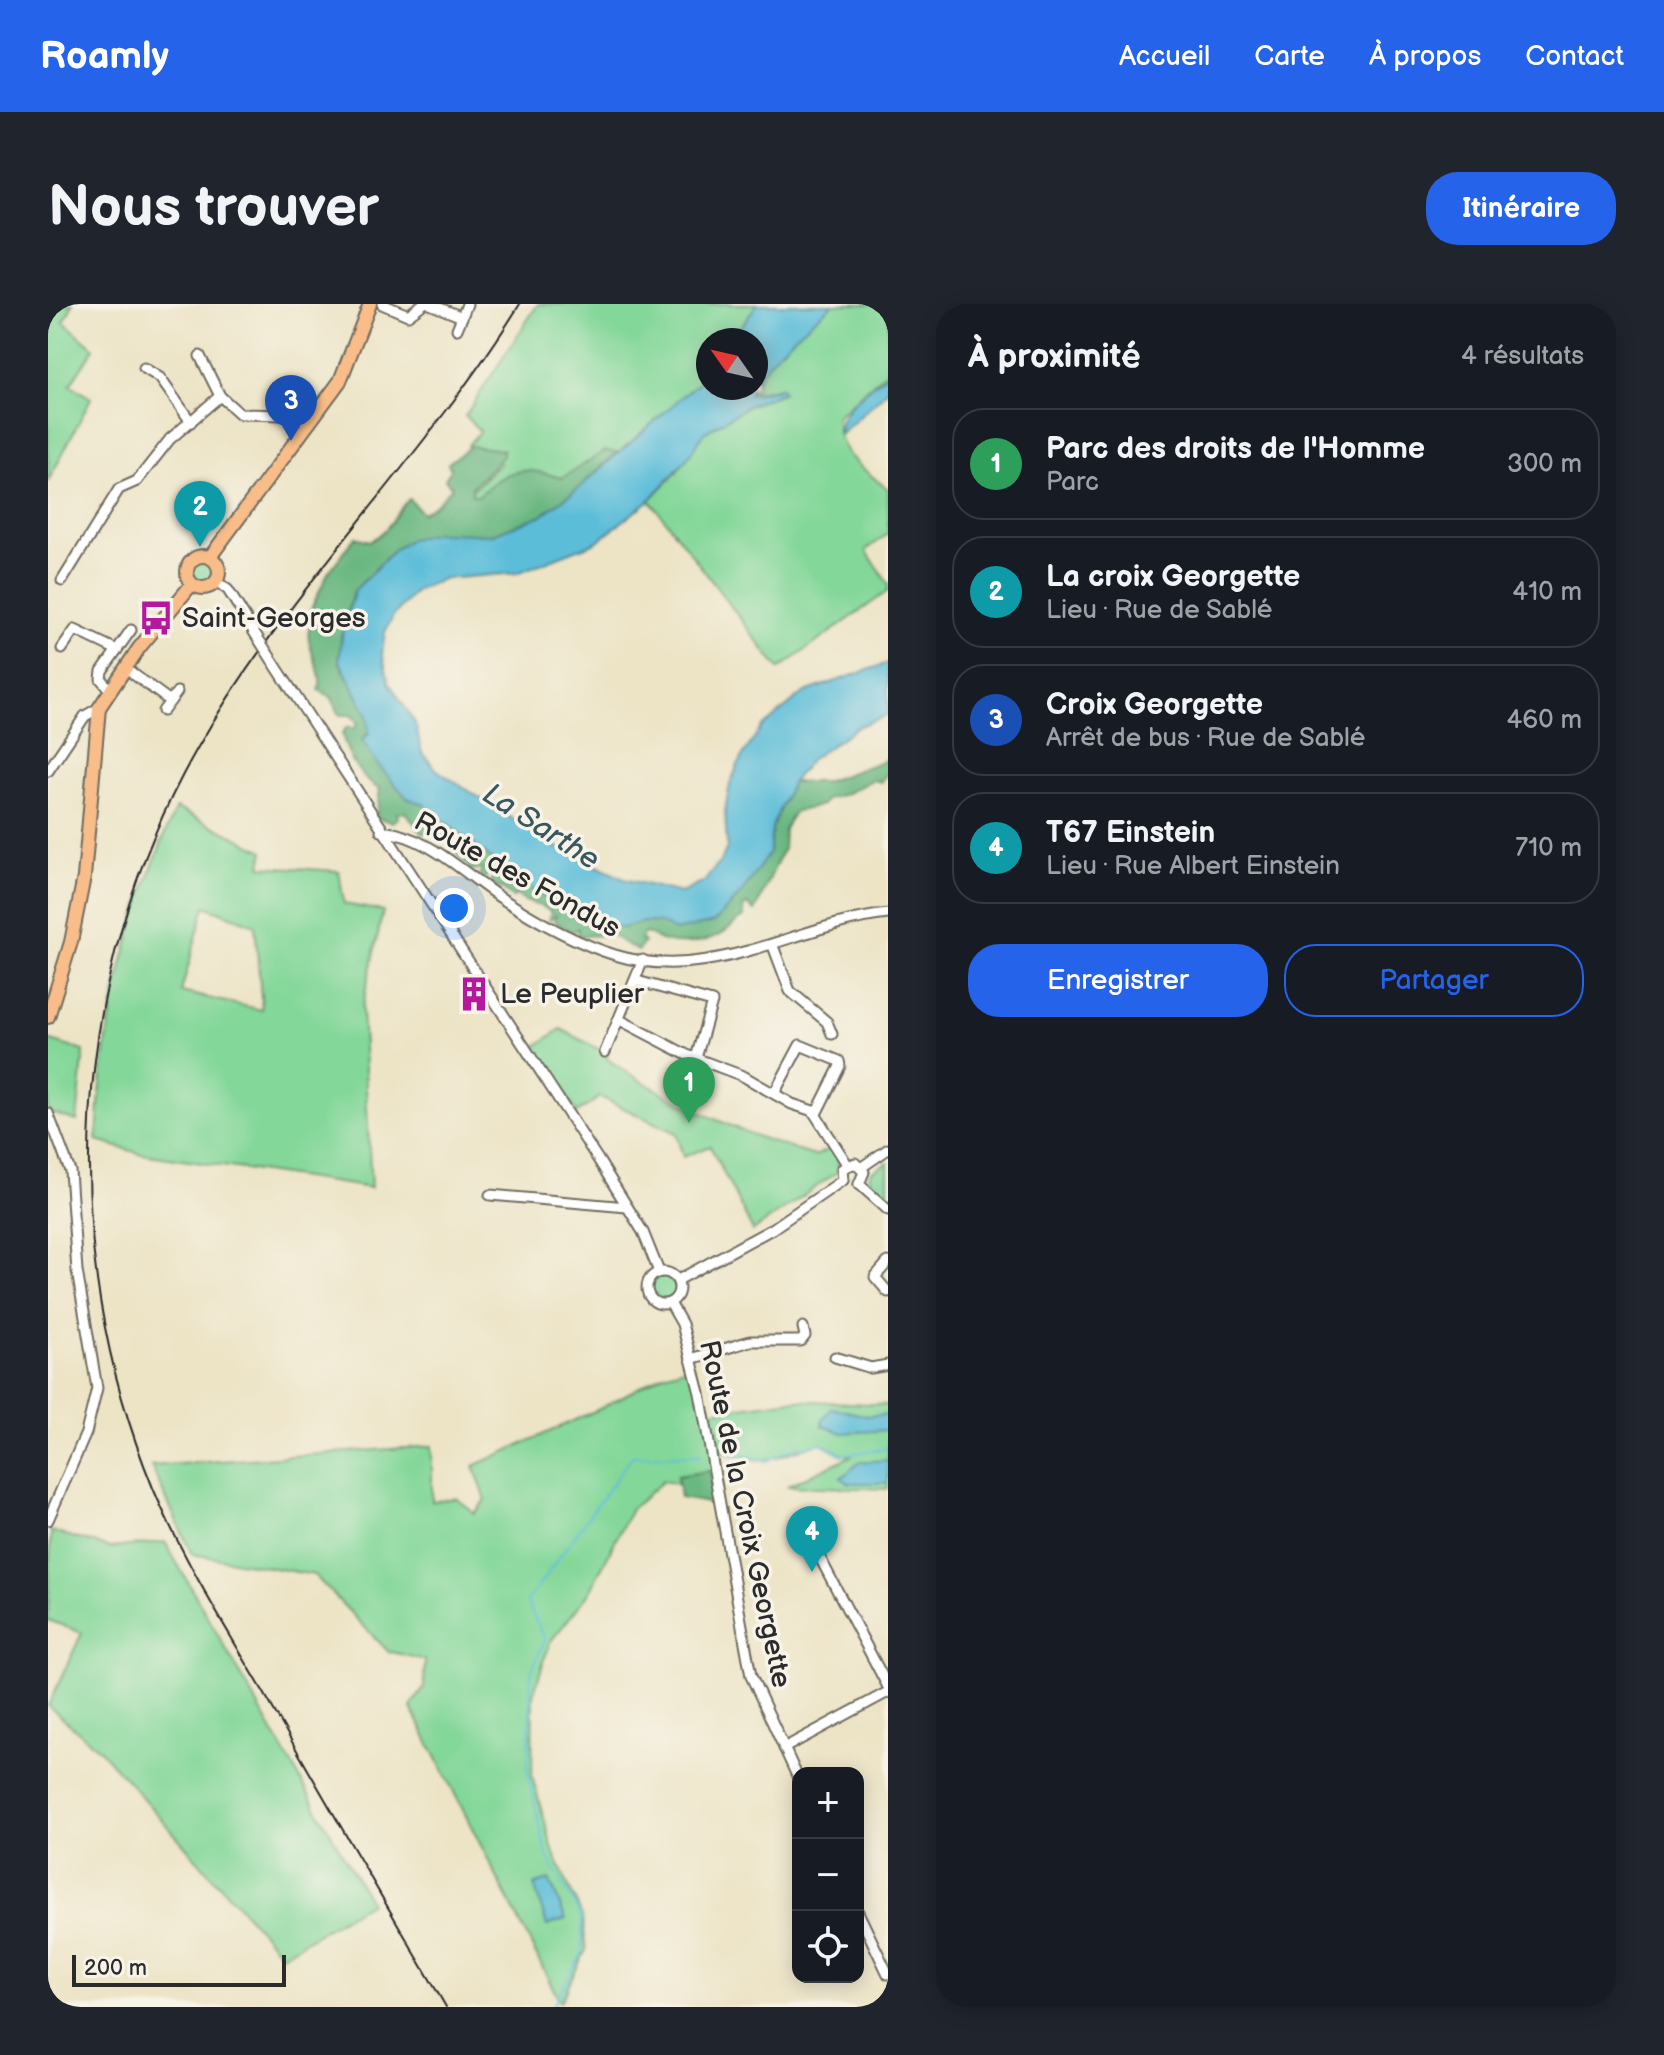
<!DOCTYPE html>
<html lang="fr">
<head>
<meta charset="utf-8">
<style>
  :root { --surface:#171b24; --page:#20242c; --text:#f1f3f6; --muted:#9ea1a6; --line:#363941; --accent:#2563eb }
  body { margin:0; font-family:"Balsamiq Sans",sans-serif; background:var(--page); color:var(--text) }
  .controls { position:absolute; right:24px; bottom:24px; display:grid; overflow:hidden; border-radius:16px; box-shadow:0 4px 20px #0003 }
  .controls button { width:72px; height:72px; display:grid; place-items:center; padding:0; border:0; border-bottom:2px solid var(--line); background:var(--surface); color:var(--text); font:40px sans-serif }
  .compass { position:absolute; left:648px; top:24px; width:72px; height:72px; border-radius:50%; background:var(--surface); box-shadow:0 4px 20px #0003; rotate:304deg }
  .scale { position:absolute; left:24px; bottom:20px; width:214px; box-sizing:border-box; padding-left:8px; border:4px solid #2b2b2b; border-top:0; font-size:22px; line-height:28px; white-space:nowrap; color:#2b2b2b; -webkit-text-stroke:6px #f7f3e8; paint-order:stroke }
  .you { position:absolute; left:406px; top:604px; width:28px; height:28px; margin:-20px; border:6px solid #fff; border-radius:50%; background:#1a73e8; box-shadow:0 0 0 12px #1a73e833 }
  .badge { display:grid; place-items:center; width:52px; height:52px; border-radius:50%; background:var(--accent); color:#fff; font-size:26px; font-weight:700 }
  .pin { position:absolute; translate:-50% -66px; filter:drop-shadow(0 2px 4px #0008) }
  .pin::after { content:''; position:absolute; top:42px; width:28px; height:24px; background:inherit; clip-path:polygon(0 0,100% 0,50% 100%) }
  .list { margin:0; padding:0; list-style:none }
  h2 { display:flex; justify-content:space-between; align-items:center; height:104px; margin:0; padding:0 32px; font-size:34px }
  h2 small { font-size:26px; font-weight:400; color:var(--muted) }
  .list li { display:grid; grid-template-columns:52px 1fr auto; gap:24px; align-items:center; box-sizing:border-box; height:112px; margin:0 16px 16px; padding:0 16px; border:2px solid var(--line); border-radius:32px }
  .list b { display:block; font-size:30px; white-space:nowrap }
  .list p { margin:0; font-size:26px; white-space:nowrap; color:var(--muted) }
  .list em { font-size:26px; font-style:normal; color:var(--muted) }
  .actions { display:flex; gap:16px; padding:24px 32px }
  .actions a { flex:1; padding:18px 0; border:2px solid var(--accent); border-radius:32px; text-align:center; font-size:28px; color:var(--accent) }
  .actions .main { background:var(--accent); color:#fff }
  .icon { flex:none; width:44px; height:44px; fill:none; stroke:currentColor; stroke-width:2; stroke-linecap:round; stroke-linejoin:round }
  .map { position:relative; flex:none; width:840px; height:1703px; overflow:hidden; border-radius:32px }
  header { display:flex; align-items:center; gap:48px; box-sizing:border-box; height:112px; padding:0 40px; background:var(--accent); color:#fff }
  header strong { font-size:38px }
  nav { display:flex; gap:44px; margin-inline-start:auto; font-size:28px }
  .intro { display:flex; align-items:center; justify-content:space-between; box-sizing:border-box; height:192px; padding:0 48px }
  h1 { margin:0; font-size:56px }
  .button { padding:20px 36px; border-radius:32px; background:var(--accent); color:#fff; font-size:28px; font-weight:700 }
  main { display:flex; gap:48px; padding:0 48px }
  aside { flex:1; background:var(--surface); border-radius:32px; box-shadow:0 4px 20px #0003 }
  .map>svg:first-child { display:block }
</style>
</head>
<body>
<header>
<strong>Roamly</strong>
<nav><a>Accueil</a><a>Carte</a><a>À propos</a><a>Contact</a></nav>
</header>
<div class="intro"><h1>Nous trouver</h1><a class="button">Itinéraire</a></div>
<main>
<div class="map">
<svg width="840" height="1703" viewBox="0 0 840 1703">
  <rect width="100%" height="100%" fill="#f7f3e8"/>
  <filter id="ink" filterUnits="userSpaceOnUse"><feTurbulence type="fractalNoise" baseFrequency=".0125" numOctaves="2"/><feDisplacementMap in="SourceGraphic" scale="16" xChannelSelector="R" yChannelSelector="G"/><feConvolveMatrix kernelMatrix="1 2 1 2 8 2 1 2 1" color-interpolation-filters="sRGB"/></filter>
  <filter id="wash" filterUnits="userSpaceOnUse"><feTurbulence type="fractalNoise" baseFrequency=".006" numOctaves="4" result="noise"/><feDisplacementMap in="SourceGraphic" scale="32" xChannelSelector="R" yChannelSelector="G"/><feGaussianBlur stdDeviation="1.8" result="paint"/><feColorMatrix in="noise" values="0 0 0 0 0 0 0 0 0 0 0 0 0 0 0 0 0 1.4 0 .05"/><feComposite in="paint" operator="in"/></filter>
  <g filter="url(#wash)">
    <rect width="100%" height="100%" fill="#ede4c6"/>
    <g fill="#83d799" stroke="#578162" stroke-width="2" fill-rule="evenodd">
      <polygon points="0,0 25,0 16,18 46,44 22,81 43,94 0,178"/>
      <polygon points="490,0 709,0 684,36 660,36 660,70 531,184 409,201 452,159 445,148 434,154 419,142 432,127 417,112"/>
      <path d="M785,0H840V66L789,112C786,149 815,164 840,185V230L818,246L840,280V287L731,365L602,196L628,169L656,129L701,101L734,89L733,84L699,89L708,84C708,52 763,18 785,0Z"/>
      <circle cx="155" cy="268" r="13"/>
      <path d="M128,504L216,547L213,562L291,567L296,600L335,607L314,704L323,884L94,850L49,837C53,720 81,611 128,504ZM157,602L207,621L214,706L133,688Z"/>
      <path d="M513,725L560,750L559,755C623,798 693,830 767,852L783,844L791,857L788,869L705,927L662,842L635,853L628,829L552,793L529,809L487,743Z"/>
      <polygon points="0,736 36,747 29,817 0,808"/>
      <path d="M840,858V896C829,888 819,883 822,868Z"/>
      <circle cx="615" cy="984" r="13"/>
      <path d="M645,1061L656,1108L744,1096L840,1101V1185L739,1182L805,1151H795L773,1139C762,1141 722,1156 717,1156C699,1156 683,1146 665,1149L667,1166L630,1172L629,1180L615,1177L583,1205L540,1291L502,1338L485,1391L484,1472L506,1550L535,1614L538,1646L512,1698L363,1403L376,1384L377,1356L340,1347L266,1271L144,1250L103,1162L384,1142V1197L409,1194L426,1209L438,1196L426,1162L551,1105L616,1070Z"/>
      <polygon points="3,1227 63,1244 117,1238 322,1598 234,1651 52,1446 0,1402 34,1329 0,1316"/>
    </g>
    <g fill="#6ab881" stroke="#4a7256" stroke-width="2">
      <path d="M423,142L455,146V152L424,183V190L430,192C461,163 474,162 514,174L557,147L569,148L531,184L494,211L445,230L388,229L363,235L347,245L305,288L293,332L292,359L319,410L322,428L315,434L355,489L375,500L475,580L536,615L575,624L595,618L613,619L627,627L666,618L693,590L723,538L724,523L744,478H777L840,455V468L833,478L824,476L797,490L778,495L774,501L746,508L736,525L735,545L707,607L700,601L695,603L696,613C686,618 680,627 671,631C649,642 618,643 598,629L594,631L593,636L596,638L590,647L562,631L530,632V624L525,628L506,617L508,611L501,616L503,608C494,599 476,601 468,590L465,594L453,584L442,582L446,568L441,566L436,577L431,573L434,565L423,566L392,530L385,531L382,526L375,530L357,508L349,509L350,514L344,518L328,514L332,485C312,476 299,451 294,429L300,422L306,425L310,419L303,411H292L283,393L271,386C278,364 251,339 264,317L260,311L280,269L307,233L322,237C343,226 346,210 361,195L374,209L389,199L404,183L397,175L403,166L400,159Z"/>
      <polygon points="662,1167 665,1200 632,1194 629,1172"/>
    </g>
    <g fill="#5bbdd9" stroke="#437482" stroke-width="2">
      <path d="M709,0H785C756,24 730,44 708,76V36H684Z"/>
      <path d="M840,69V86L792,131C785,107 825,83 840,69Z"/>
      <polygon points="660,70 660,84 703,84 701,91 733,84 735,88 701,101 656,129 638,156 602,196 548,238 469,269 395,275 369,286 345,312 337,328 334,349 341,378 367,419 374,449 389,466 503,540 576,575 633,589 656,578 673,556 679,544 677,506 682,480 693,454 714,423 757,388 840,359 840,411 809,423 762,456 744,478 733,502 724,523 721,549 693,590 666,618 627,627 612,619 595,618 575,624 545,619 475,580 375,500 359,494 330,461 314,436 321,430 319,410 291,356 295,325 307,286 347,245 363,235 388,229 445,230 494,211 531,184"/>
      <polygon points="784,1104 820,1112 840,1110 840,1126 795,1129 775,1122 774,1117"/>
      <polygon points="840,1156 840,1179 801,1179 793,1174 812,1158"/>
      <polygon points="501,1576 518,1615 499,1622 486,1581"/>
    </g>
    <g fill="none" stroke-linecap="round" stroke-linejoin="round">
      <g stroke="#5bbdd9" stroke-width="2">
        <polyline points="675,1147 719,1157 740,1146 773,1139 795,1151 840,1144"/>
        <polyline points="504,1703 534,1649 534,1613 499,1552 480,1469 483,1368 497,1336 479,1298 584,1152 654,1151"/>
      </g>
    </g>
  </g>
  <g filter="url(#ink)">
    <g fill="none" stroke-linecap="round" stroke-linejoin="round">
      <g stroke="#6f6c61" stroke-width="13">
        <g id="minor">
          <polyline points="334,0 360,11 375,0"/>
          <polyline points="382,0 414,13 419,0"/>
          <polyline points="409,25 414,13"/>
          <polyline points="152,52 172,92 192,110 234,111 264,116"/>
          <polyline points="96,64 112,74 143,118"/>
          <polyline points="14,277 71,185 89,177 122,135 172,92"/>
          <polyline points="168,277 180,286 206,328"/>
          <polyline points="14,345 27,326 69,346"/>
          <polyline points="224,356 551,857 595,928 611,968"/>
          <polyline points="77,364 122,397"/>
          <polyline points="61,385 53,375 54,367 83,326"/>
          <polyline points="115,407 129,388"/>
          <polyline points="0,467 37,412 51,404"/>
          <path d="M333,527C381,532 414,568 453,594C487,616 528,639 567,651C664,681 747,620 840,610"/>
          <polyline points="725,642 742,687 779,718 784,730"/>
          <polyline points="589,677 664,698 648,754"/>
          <polyline points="572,716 639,751 695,772 744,800 765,807 799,860"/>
          <polyline points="557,748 595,656"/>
          <polyline points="727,788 752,741 791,757 792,762 768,810"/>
          <polyline points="0,809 22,867 29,967 49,1084 38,1129 0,1216"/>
          <polyline points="814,863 840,845"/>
          <polyline points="795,876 794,865 807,859 816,868 811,880"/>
          <polyline points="811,880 840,906"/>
          <polyline points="442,891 579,903"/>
          <polyline points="840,958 827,973 840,988"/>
          <circle cx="615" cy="984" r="16"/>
          <polyline points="630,976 724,925 795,876"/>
          <polyline points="622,999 634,1020 652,1089 703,1372 750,1474"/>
          <polyline points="787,1053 823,1064 840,1061"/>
          <polyline points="643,1055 702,1037 753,1037 757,1032 755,1023"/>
          <polyline points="760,1231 840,1383"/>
          <polyline points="736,1444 840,1388"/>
          <polyline points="810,1608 840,1670"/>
        </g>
      </g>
      <g stroke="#6f6c61" stroke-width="16">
        <g id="major">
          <circle cx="155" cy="268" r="16"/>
          <polyline points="162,253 292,77 322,0"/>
          <polyline points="0,713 23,638 36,573 51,404 91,344 144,280"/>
        </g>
      </g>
      <use href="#minor" stroke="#fff" stroke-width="9"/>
      <use href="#major" stroke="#f8bd89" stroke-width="12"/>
      <path stroke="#2b2b2b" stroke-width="2" d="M398,1703C337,1598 275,1493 215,1387C176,1321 135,1255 105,1184C7,945 21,668 150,443C241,284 376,155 472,0"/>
      <g stroke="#6f6c61" stroke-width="13" stroke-linecap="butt">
        <polyline id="minor-bridge" points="206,328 224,356"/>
      </g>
      <use href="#minor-bridge" stroke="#fff" stroke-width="9"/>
    </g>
  </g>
  <defs>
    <g id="bus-bare" transform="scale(2.76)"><path d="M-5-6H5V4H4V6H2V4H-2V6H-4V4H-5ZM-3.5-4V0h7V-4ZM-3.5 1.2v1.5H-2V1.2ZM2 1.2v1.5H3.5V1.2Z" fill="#b5179e" stroke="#f7f3e8" stroke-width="2.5" paint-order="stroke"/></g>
    <g id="building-bare" transform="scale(2.76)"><path d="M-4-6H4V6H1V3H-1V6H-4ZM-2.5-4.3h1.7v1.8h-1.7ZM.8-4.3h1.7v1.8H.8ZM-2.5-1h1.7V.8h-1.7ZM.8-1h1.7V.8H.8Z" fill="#b5179e" stroke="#f7f3e8" stroke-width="2.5" paint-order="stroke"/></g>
  </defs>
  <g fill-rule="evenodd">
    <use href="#bus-bare" x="108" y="314"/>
    <use href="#building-bare" x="426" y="690"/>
  </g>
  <g text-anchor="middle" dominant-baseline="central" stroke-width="7" stroke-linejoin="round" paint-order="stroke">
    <g font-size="28" fill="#2b2b2b" stroke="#f7f3e8" text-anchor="start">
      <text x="134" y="314">Saint-Georges</text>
      <text x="452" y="690">Le Peuplier</text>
    </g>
    <g font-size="28" fill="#2b2b2b" stroke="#f7f3e8">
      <text transform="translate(469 571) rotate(29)">Route des Fondus</text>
      <text transform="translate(697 1210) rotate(78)">Route de la Croix Georgette</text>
    </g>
    <g font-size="30" font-style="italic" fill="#39575f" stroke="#f7f3e8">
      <text transform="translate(493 523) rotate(33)">La Sarthe</text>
    </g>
  </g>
</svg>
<div class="controls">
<button>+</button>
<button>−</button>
<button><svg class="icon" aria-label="locate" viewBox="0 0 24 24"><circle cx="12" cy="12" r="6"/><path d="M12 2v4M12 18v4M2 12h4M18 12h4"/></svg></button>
</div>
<svg class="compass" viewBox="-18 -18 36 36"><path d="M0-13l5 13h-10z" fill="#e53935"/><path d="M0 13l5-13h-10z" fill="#9ea1a6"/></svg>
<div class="scale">200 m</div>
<div class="you"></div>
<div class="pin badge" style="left:641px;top:819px;background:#2e9e5b">1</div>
<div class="pin badge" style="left:152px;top:243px;background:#0f9aa8">2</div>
<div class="pin badge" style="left:243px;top:137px;background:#1a4fb4">3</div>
<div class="pin badge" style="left:764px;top:1268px;background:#0f9aa8">4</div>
</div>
<aside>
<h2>À proximité<small>4 résultats</small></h2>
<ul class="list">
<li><span class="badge" style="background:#2e9e5b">1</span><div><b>Parc des droits de l'Homme</b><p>Parc</p></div><em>300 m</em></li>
<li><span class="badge" style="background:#0f9aa8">2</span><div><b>La croix Georgette</b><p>Lieu · Rue de Sablé</p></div><em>410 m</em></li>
<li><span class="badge" style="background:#1a4fb4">3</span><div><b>Croix Georgette</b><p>Arrêt de bus · Rue de Sablé</p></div><em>460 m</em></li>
<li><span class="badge" style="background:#0f9aa8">4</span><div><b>T67 Einstein</b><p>Lieu · Rue Albert Einstein</p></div><em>710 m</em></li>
</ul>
<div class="actions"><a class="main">Enregistrer</a><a>Partager</a></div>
</aside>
</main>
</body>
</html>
